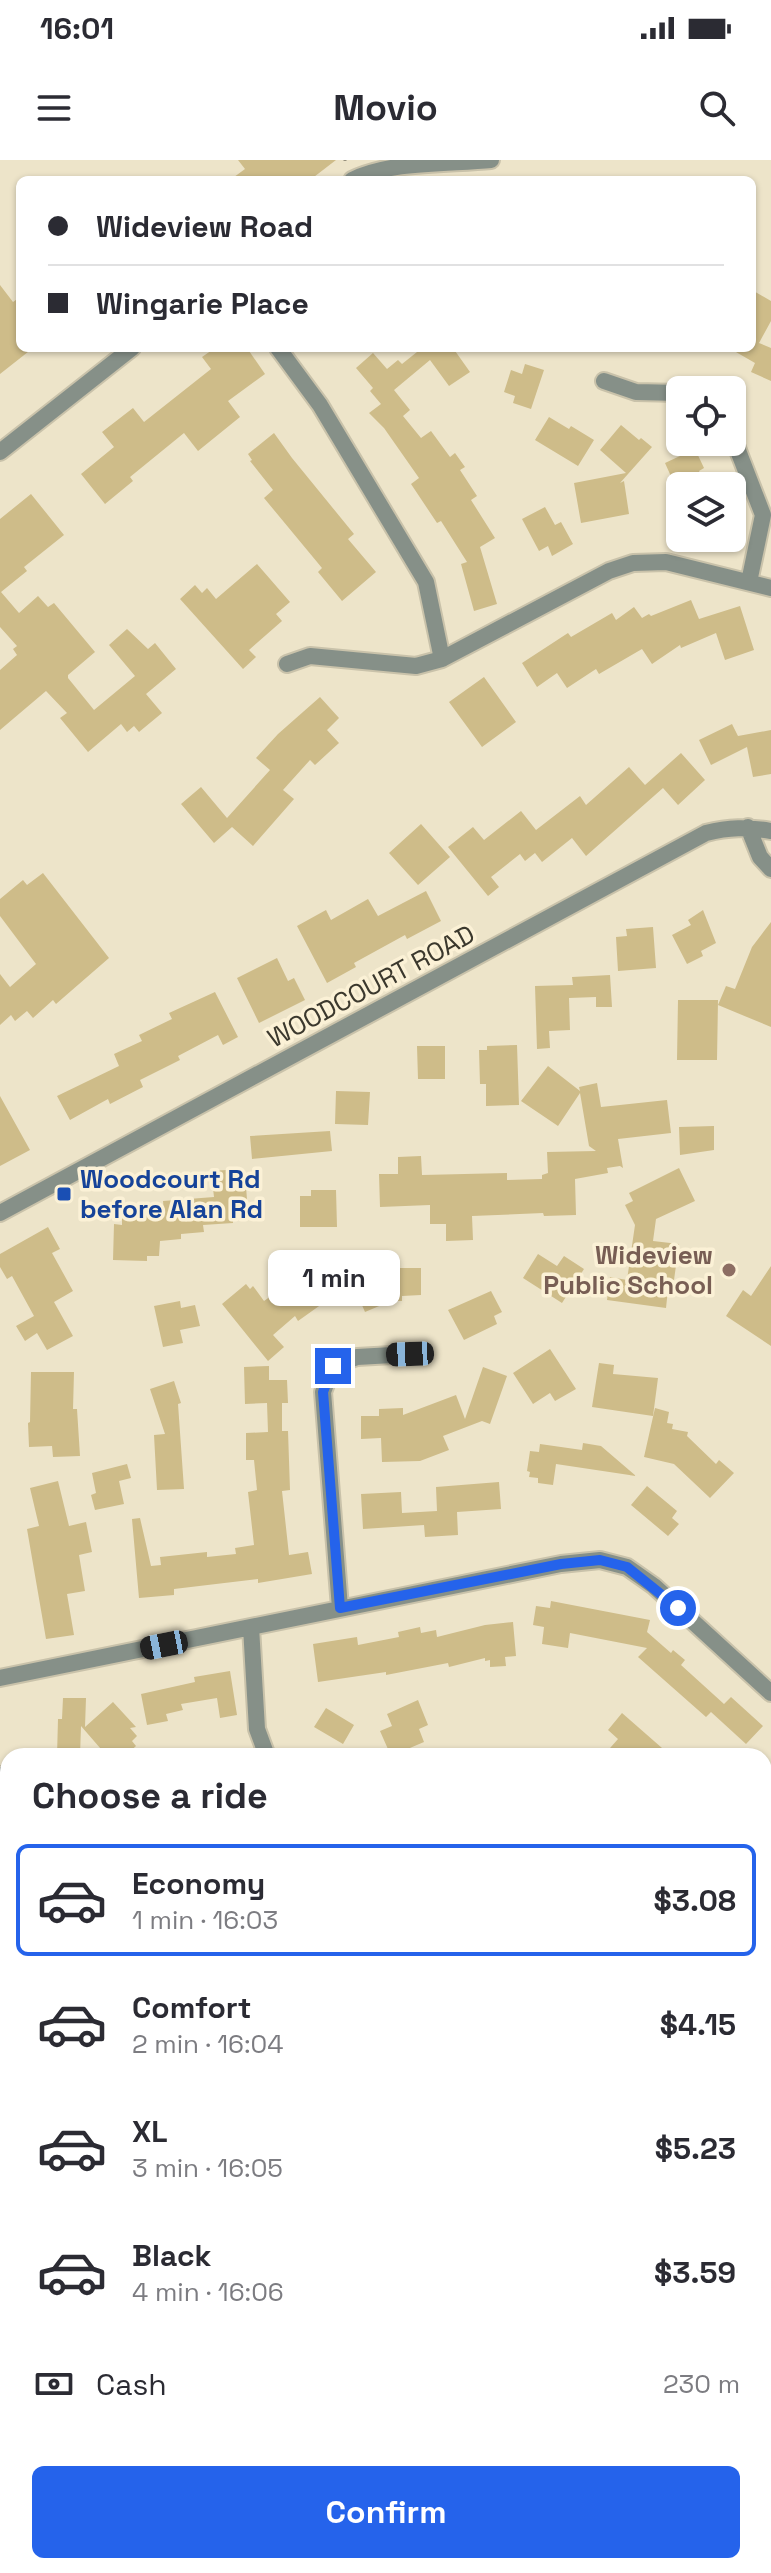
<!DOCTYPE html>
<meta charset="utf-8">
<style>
:root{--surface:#fff;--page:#f7f7f7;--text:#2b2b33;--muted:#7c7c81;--line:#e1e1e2;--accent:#2563eb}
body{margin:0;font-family:"Space Grotesk",sans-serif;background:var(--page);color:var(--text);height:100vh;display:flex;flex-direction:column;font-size:30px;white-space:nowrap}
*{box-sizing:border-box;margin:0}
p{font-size:26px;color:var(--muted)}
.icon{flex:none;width:44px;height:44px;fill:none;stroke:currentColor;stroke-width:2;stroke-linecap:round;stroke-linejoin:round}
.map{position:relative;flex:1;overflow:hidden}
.sheet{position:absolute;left:0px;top:1588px;width:772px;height:826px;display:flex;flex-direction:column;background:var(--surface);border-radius:24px 24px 0 0;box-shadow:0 2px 6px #0004}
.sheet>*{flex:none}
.banner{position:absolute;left:16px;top:16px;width:740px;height:176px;border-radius:12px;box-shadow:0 2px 6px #0004;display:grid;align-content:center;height:176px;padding:0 32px;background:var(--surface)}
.buttons{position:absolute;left:666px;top:216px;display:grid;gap:16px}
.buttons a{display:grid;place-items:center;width:80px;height:80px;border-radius:12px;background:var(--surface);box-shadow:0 2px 6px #0004;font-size:40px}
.end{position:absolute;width:36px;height:36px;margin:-18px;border:10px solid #2563eb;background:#fff;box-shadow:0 0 0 4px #fff}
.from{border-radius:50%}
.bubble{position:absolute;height:56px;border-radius:12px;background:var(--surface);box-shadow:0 2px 6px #0004;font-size:26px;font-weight:600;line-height:56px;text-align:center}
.car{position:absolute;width:24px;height:48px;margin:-24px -12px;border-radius:10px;box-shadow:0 0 6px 2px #0007;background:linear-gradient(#222 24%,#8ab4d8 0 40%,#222 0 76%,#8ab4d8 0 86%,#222 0)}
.banner b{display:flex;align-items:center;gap:28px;height:76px;font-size:30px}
.banner b+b{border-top:2px solid var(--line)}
.banner i{width:20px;height:20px;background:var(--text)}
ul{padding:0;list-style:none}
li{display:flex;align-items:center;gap:24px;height:112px;margin:0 16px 12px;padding:0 16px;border:4px solid transparent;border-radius:12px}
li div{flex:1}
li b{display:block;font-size:30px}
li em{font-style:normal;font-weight:600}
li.selected{border-color:var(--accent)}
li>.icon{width:72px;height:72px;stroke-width:1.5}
h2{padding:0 32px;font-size:36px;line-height:96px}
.pay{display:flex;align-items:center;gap:20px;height:88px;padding:0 32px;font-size:30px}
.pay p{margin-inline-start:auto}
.primary-button{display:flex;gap:16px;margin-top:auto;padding:16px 32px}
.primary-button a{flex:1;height:92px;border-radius:12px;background:var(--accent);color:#fff;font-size:32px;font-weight:600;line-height:92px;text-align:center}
.status{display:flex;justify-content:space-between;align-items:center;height:56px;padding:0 40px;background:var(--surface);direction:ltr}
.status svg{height:22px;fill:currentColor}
header{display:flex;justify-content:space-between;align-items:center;height:104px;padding:0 32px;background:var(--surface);font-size:36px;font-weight:600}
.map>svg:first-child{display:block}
.green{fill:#a0cbb0}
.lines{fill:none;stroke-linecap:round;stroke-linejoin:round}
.stream{stroke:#5499a1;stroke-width:5}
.building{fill:#cebc89}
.minor-casing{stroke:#c9c2aa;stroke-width:20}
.path{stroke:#97917e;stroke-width:3;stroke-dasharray:2 6;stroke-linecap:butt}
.minor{stroke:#869088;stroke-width:16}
.route{stroke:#2563eb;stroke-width:10}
.transit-dot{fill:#1a4fb4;stroke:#fbf1d6;stroke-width:3}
.education-dot{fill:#8d6e63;stroke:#fbf1d6;stroke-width:3}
.labels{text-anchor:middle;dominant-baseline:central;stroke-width:7;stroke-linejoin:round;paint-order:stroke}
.street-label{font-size:26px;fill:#3b382d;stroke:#fbf1d6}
.transit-label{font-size:26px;font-weight:bold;fill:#164399;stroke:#fbf1d6;text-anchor:start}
.education-label{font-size:26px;font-weight:bold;fill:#785e54;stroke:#fbf1d6;text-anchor:end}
</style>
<div class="status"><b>16:01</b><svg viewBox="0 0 49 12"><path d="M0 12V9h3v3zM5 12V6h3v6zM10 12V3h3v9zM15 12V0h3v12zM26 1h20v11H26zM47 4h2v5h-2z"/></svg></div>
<header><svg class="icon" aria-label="menu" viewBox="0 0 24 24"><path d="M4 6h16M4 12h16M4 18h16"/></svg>Movio<svg class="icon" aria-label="search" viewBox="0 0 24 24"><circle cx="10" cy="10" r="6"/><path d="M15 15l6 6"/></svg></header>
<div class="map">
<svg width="771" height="2413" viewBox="0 0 771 2413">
<rect width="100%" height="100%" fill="#ede4c9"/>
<!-- green -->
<path class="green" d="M771 1635V2413H415V2406H764V1643Z
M0 2319 8 2333V2406H52L56 2413H0Z"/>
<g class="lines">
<!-- stream -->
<path class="stream" d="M741 2406 745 2413"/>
</g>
<!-- building -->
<path class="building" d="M238 0H336L310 20H230L245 9Z
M0 125 13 142 20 137V188H33L0 214Z
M752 130 771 141V161L759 183 771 188V221L751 212 755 203 729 188H752Z
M215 188H247L265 214 228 241 240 257 198 291 184 273 130 317 133 321 105 344 81 314 114 287 102 272 133 248 144 262 211 209 202 197Z
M422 188H453L470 212 449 226 430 200 394 230 410 250 403 256 421 278 431 271 450 297 455 293 465 307 460 310 477 336 471 340 495 378 480 387 497 444 474 451 461 404 467 402 441 361 437 363 411 324 419 318 384 268 369 253 381 244 370 231 373 228 356 208 373 193 387 209 398 200 402 204Z
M525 204 544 210 531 249 513 243 515 236 504 232 511 210 522 214Z
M549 257 569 269 571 266 594 280 578 306 535 280Z
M621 265 639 280 641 278 652 287 620 323 624 321 629 354 581 363 574 323 626 313 600 290Z
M274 273 292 298 354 374 348 379 376 412 342 441 318 412 322 408 264 338 273 330 250 301 252 300 248 294Z
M695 289 704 308 699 311 703 319 698 321 700 326H684L681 320 674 323 665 303Z
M31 334 64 375 24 407 27 411 1 432 19 453 38 436 48 447 54 443 95 492 68 515V518L94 550 135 516 109 485 127 469 148 489 155 483 176 509 146 534 162 553 139 572 134 566 127 572 121 564 88 592 60 558 67 553 46 531 0 570V510L17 495 13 489 17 486 0 467V359Z
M545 347 555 365 561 362 573 384 552 396 548 386 539 391 522 359Z
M257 404 290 442 276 454 282 461 249 490 256 497 243 509 180 439 195 425 202 433 207 428 216 439Z
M691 440 699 459 740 446 754 490 725 500 716 473 681 488 680 485 652 504 642 489 599 514 596 509 567 528 557 513 537 527 522 503 568 473 571 477 612 453 616 460 634 447 642 458 649 454 651 456Z
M484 517 516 562 482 587 449 542Z
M320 537 339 558 327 570 339 583 315 605 310 600 283 630 294 639 253 686 232 667 214 683 181 644 201 627 227 658 270 610 256 598 278 574Z
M732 564 738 576 771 570V614L753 617 747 587 711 605 699 580Z
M681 593 705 620 678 645 663 628 586 696 572 678 542 702 535 693 525 701 520 694 491 717 499 727 488 736 448 687 473 667 484 680 521 651 536 670 580 636 586 645 629 607 645 625Z
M421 664 450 697 418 725 389 693Z
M43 713 109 798 56 844 53 840 33 858 27 851 15 861 11 855 0 865V814L10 827 36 804 0 756V739L23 720 27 725Z
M426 731 441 761 407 779 405 775 354 803 356 807 327 823 297 766 326 750 331 760 368 739 378 756Z
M703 750 716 783 701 791 703 796 687 804 672 775 691 765 688 760Z
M771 762V867L718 845 726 826 735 829 752 787Z
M653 767 656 808 618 811 616 777 627 776 626 769Z
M277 798 288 821 294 818 305 840 259 863 237 818Z
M610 815 612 847H596V837L569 838 570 870 549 871 550 888 537 889 535 826 573 825 572 817Z
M215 832 238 877 223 885 218 875 178 896 180 900 140 920 143 927 110 944 108 939 70 960 57 936 119 906 114 894 142 881 139 875 172 859 169 853Z
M678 840H718L717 900H677Z
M517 885 519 945 486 946V924H480L479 890H487V886Z
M417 886H445V919H418Z
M548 906 580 931 579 927 597 923 601 947 667 940 671 973 618 979 623 1008 620 1006 607 1008 608 1013 575 1019 576 1055 544 1056 543 1053 472 1056 473 1080 446 1081V1064H430V1045L380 1047 379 1014H398V997L421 996 422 1015 507 1013V1020L542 1019V1015L548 1013 547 992 596 991 589 986 580 933 558 966 521 941Z
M336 931 370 932 368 965 335 964Z
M0 936 30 990 0 1006Z
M714 966V990L680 995 679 967Z
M330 971 332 991 252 999 250 976Z
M679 1008 695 1041 656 1059 653 1081 679 1084 674 1120H669L666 1148 607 1140 610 1117 627 1120 635 1065 625 1045 633 1041 629 1033Z
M226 1010 228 1013 245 1012 248 1054 233 1055V1063L203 1065 204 1072 181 1074V1079L160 1081 159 1096H147V1101L113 1100 114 1064 122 1065V1051L164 1052 163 1041 214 1037 211 1011Z
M311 1030H336L337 1067H300V1036H311Z
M48 1067 60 1089 52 1093 73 1131 54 1142 73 1176 47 1190 37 1173 25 1181 16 1166 34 1156 12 1116 7 1119 0 1107V1094Z
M538 1094 557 1106 564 1096 584 1109 562 1143 523 1118Z
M360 1102 364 1112 374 1108H421V1135L402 1136V1141H391L365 1152 358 1136 340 1143 336 1134 298 1161 295 1156 273 1175 284 1187 268 1201 222 1144 246 1124 250 1129 253 1126 264 1141 292 1121 297 1128 313 1116 317 1121Z
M771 1106V1186L726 1156 743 1130 751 1136Z
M491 1131 502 1152 494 1156 497 1164 464 1180 448 1150Z
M180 1141 181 1148 195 1145 200 1166 180 1170 183 1183 163 1187 154 1146Z
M550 1189 576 1229 555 1241 550 1233 533 1244 513 1213Z
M599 1203 614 1205 613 1214 658 1218 653 1256 592 1247Z
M269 1206V1220H287L288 1243H282V1271H288L290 1330 282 1331 289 1395 308 1392 312 1414 258 1423V1419L174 1429V1435L139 1438 132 1359 140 1358 151 1406 161 1405 160 1397 207 1392V1397L236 1394 235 1388 254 1385 248 1332 257 1330 254 1300H246V1273L268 1272 267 1243 245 1244 244 1207Z
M483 1207 507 1216 490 1264 482 1261 443 1276 449 1290 420 1301 382 1302 381 1278 361 1279V1256H379V1249L403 1248V1255L456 1235 465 1259Z
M31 1212H74L73 1249H77L80 1296 53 1297 52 1286 29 1287 28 1263 30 1262Z
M174 1221 181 1243 178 1244 184 1329 157 1330 154 1275 165 1274 150 1229Z
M655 1248 669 1252 667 1263 673 1264 672 1269 688 1272 687 1276 716 1304 719 1300 734 1313 710 1338 674 1304 644 1297Z
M583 1283 601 1286 636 1316 556 1304 553 1325 538 1323V1318L529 1317 530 1312 527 1311 530 1291 539 1292 540 1284 582 1290Z
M127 1304 131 1318 119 1321 124 1344 95 1350 91 1335 96 1333 92 1313Z
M58 1321 69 1366 86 1362 92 1392 79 1395 85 1431 67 1434 74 1475 46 1479 27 1369 39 1366 30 1328Z
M499 1322 501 1349 457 1352 458 1375 425 1377 424 1365 363 1369 361 1334 401 1332 402 1353 437 1351 436 1327Z
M647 1326 677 1351 672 1358 679 1364 668 1376 631 1345Z
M551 1441 650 1460 647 1472 671 1493 673 1490 685 1500 681 1505 724 1544 731 1537 763 1566 746 1584 711 1552 706 1557 638 1497 647 1488 570 1473 568 1488 542 1484 544 1467 533 1465 536 1446 550 1448Z
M513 1462 516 1496 505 1497 506 1506 490 1507V1500L485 1501V1498L449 1507 448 1503 386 1515V1512L318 1522 313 1484 357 1477 358 1485 399 1477 398 1472 420 1467 421 1473 436 1470 437 1477 485 1465Z
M230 1511 237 1555 220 1558 217 1538 181 1544 183 1550 166 1554 168 1561 147 1565 141 1534 195 1522 194 1517Z
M63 1538H86L85 1567 113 1542 136 1567 130 1568 137 1576 132 1581 136 1586 125 1596H107L81 1566 80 1596H57L58 1559H62Z
M418 1540 428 1565 419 1569 424 1582 391 1596 380 1571 392 1566 387 1554Z
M326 1548 354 1565 343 1584 314 1567Z
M622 1553 662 1588 655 1596H603L618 1579 608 1570Z"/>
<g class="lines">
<!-- minor casing -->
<g class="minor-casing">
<path id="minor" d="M352 20C389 1 450 4 491 0
M278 188 320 245 426 422 442 499
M604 221 636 232 680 233
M732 275 763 355 749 422
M0 292 132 188
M287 504 310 496 416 506 442 499 609 411 633 403 666 402 771 428
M748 667 760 697 771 709
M0 1053 706 673C729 667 747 667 771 671
M340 1448 323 1232 333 1206 357 1197 410 1194
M251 1467 257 1569 267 1596
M0 1518 561 1404 600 1400 627 1407 654 1426 771 1533
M0 1615 4 1850 8 1860
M251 2406 254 2413"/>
</g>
<!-- path -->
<path class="path" d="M345 0V1
M432 2406V2413"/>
<!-- minor -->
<use href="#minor" class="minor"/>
</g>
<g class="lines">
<!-- route -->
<path class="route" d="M333 1206 323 1232 340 1448 561 1404 600 1400 627 1407 678 1448"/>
</g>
<!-- markers -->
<rect class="transit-dot" x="56" y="1026" width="16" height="16" rx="4"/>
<circle class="education-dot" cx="729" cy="1110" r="8"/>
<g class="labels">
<!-- street labels -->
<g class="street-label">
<text transform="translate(371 826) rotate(-28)">WOODCOURT ROAD</text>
</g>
<!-- transit labels -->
<g class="transit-label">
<text x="80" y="1019">Woodcourt Rd<tspan x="80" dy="30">before Alan Rd</tspan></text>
</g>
<!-- education labels -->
<g class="education-label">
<text x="713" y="1095">Wideview<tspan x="713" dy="30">Public School</tspan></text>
</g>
</g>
</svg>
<div class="buttons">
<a><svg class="icon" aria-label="locate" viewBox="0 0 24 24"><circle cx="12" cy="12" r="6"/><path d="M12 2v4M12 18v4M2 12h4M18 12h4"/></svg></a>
<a><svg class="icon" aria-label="layers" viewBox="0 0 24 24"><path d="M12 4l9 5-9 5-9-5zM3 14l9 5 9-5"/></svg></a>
</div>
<i class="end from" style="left:678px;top:1448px"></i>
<i class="end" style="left:333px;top:1206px"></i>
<div class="bubble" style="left:268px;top:1090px;width:132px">1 min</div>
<i class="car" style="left:410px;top:1194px;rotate:268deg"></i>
<i class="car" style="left:164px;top:1485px;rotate:259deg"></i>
<div class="banner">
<b><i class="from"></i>Wideview Road</b>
<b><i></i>Wingarie Place</b>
</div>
<section class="sheet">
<h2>Choose a ride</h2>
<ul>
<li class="selected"><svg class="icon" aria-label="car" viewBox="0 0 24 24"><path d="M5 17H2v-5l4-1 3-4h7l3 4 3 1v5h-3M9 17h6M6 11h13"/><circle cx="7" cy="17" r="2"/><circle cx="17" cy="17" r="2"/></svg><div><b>Economy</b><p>1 min · 16:03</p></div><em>$3.08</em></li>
<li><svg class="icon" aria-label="car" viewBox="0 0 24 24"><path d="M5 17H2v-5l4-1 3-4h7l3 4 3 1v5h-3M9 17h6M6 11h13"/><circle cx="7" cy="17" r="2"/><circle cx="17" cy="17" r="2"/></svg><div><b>Comfort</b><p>2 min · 16:04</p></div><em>$4.15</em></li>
<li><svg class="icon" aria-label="car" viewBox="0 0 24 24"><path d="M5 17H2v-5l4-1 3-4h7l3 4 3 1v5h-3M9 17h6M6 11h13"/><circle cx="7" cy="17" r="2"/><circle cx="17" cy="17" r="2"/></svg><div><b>XL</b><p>3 min · 16:05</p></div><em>$5.23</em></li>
<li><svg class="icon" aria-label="car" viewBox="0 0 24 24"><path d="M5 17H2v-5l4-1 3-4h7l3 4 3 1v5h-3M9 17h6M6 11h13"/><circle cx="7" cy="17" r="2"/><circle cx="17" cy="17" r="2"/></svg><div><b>Black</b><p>4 min · 16:06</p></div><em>$3.59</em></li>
</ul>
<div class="pay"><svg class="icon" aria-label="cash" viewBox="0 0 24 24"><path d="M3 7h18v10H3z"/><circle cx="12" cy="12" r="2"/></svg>Cash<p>230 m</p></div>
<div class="primary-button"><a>Confirm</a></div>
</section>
</div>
